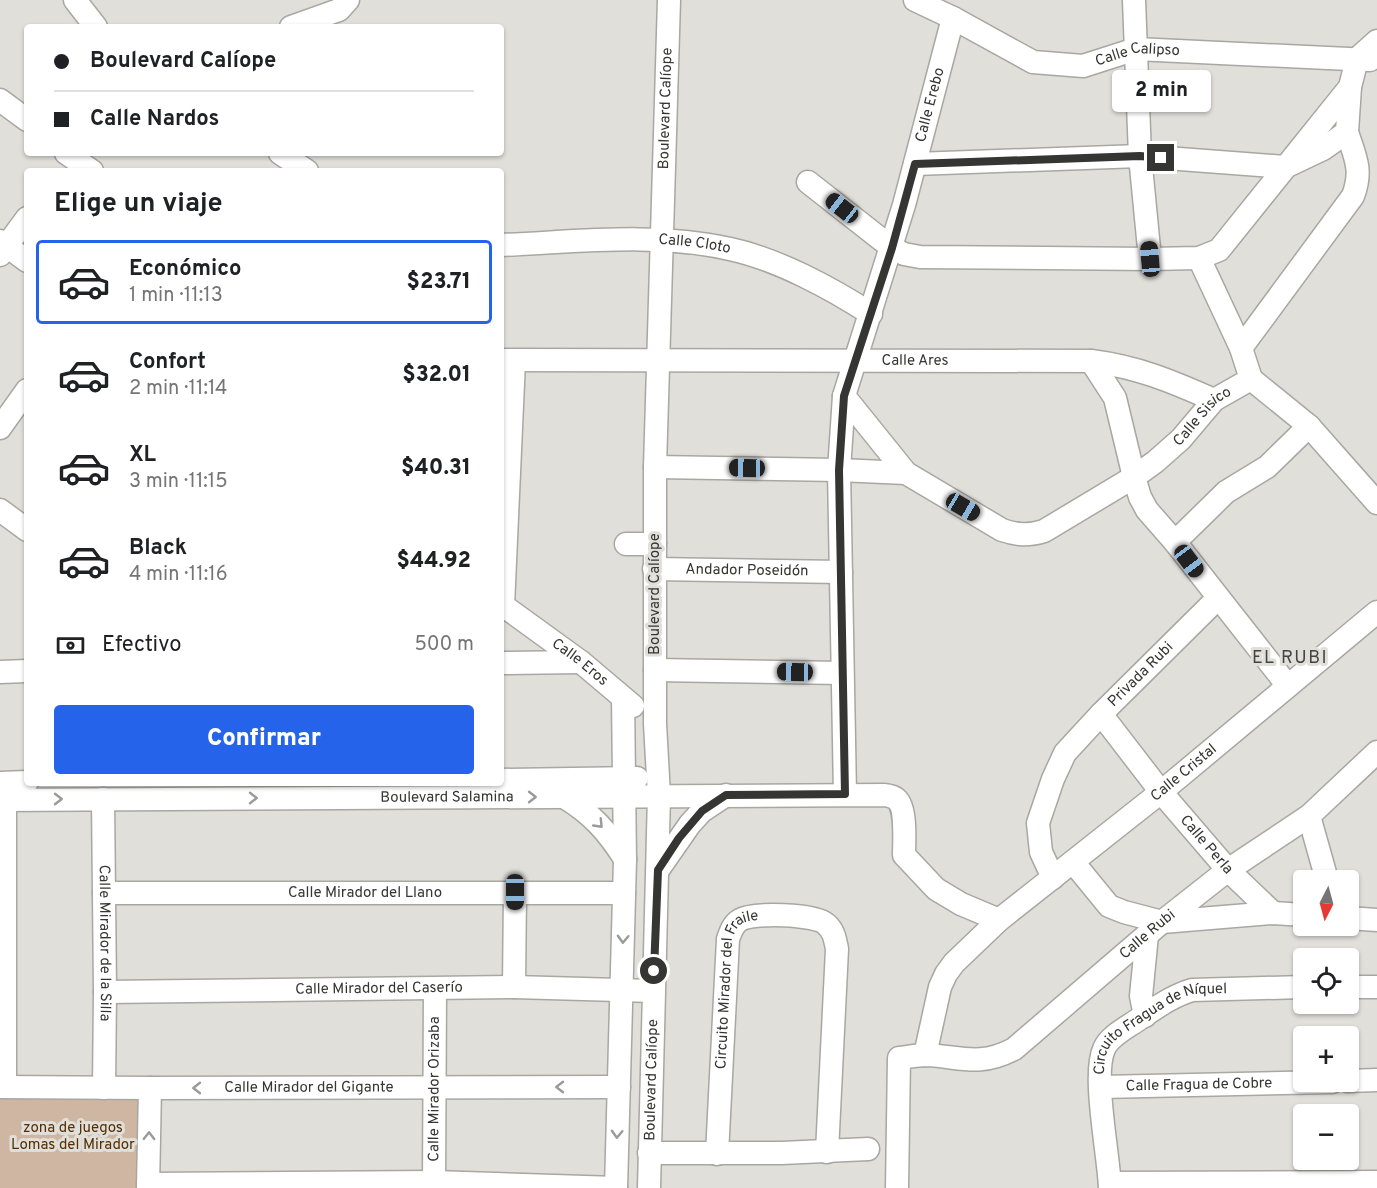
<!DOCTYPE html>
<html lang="es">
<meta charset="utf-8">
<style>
:root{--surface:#fff;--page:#f2f2f2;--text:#202124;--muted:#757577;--line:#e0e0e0;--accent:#2563eb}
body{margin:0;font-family:Overpass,sans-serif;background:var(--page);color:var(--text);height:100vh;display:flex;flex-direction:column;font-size:22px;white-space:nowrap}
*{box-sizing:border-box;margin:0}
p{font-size:20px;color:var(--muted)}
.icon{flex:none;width:33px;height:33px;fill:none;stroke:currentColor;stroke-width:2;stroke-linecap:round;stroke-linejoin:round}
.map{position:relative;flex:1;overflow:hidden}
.side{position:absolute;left:24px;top:168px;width:480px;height:618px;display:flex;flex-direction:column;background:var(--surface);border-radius:6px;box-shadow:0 2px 4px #0004}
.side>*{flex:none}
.banner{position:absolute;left:24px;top:24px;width:480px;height:132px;border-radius:6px;box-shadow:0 2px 4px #0004;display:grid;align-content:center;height:132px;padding:0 30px;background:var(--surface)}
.needle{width:39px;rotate:186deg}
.controls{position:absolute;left:1293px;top:870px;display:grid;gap:12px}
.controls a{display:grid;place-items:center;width:66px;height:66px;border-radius:6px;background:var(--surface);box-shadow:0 2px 4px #0004;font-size:30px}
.end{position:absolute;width:27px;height:27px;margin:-14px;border:8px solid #353533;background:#fff;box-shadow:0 0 0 3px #fff}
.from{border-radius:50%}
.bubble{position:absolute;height:42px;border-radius:6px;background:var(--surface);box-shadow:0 2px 4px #0004;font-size:20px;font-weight:800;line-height:42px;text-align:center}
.car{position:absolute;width:18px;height:36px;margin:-18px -9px;border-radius:8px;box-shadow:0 0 4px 2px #0007;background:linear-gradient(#222 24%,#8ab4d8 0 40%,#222 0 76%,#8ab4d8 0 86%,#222 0)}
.banner b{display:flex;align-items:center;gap:21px;height:57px;font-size:22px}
.banner b+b{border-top:2px solid var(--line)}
.banner i{width:15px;height:15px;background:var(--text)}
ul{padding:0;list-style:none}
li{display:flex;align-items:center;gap:18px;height:84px;margin:0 12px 9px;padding:0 18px;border:3px solid transparent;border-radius:6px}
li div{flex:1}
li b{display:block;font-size:22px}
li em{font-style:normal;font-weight:800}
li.current{border-color:var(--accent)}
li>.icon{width:54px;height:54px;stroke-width:1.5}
h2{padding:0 30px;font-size:27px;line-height:72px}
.pay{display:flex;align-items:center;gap:15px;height:66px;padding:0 30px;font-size:22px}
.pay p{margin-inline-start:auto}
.button{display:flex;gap:12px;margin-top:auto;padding:12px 30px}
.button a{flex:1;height:69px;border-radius:6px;background:var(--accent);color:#fff;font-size:24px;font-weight:800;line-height:69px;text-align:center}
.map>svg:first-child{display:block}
.green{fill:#cfb6a2}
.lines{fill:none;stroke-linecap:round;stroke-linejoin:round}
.minor-casing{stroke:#a8a7a2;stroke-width:25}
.minor{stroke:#fff;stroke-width:22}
.oneway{stroke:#9a9a99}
.route{stroke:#353533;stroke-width:8}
.labels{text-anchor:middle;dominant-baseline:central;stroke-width:6;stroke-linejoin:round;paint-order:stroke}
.street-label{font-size:15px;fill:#353533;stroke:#e0dfda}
.park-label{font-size:15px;fill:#552e03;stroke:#e0dfda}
.quarter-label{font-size:18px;letter-spacing:1.5px;fill:#44433f;stroke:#e0dfda}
</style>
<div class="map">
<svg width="1377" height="1188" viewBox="0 0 1377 1188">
<rect width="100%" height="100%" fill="#e0dfda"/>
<!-- green -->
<path class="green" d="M146 1085V1188H0V1086Z"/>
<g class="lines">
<!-- minor casing -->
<g class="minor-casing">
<g id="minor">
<path d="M75 0 96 27"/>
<path id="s1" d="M915 0 953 18 1033 62 1083 66 1136 49 1370 60"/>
<path d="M1134 0 1140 156 1150 259"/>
<path d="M291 27 339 10 348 0"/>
<path d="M0 100 27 120"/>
<path d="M66 153 92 171"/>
<path d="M280 153 307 171"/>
<path d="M915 164 1140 156 1285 167 1323 149 1347 132 1350 87"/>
<path d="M808 182 892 248 904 254 920 257 1150 259 1199 258 1219 250 1350 87 1357 59 1377 41"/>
<path d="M0 241 27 261"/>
<path id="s2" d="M501 245C576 242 656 232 730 249 777 259 831 288 871 314"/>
<path d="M0 255 27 218"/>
<path d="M1199 258 1241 348"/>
<path id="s3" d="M501 360 1091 361C1138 367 1171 381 1214 400"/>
<path d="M1091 361 1115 398 1134 477 1140 497 1147 510 1175 542 1288 686"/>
<path d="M1251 379 1309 426 1377 503"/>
<path id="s4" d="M844 396 906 473 1002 530C1017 535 1028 536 1044 531L1134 477 1155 462 1181 439 1214 400 1251 379 1241 348 1353 196C1363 170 1355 157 1347 132"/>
<path d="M0 428 27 390"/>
<path d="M655 467 839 470 906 473"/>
<path d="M0 510 27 530"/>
<path d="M1175 542 1226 492 1267 467 1309 426"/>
<path d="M626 544H655"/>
<path id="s5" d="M654 569 841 572"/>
<path id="s6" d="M501 604 581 662 633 706"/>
<path d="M503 606 514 361"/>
<path d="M501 663 581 662"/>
<path d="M655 670 842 673"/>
<path d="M0 672 27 671"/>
<path id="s7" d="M1101 714 1161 792 1228 870 1273 913"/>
<path d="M501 780 637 778"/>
<path d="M0 783 27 782"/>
<path id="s8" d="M845 794 839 470 844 396 904 205 953 18"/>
<path d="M564 797C593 815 607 831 625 859"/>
<path id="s9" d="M103 799 105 992 104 1088"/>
<path id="s10" d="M0 800 885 795C886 795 894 797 895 798 907 805 904 842 904 855L936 889 961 904 999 920"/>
<path d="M1309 816 1327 880"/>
<path d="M1073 862 1109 906 1124 912 1162 922 1273 913 1304 915"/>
<path d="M658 870 690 824 702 811 726 795"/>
<path id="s11" d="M1053 878 1041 852 1038 823 1053 779 1065 753 1101 714 1218 598"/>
<path id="s12" d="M104 893H624"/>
<path d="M1348 918 1377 920"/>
<path d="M514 987 515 892"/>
<path d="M1348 987H1377"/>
<path id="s13" d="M105 992 514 987 653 991"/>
<path d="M1145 1016 1141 996 1147 935"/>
<path id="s14" d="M925 1055 940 987 946 974 954 963 999 920 1161 792 1377 612"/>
<path d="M1348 1081 1377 1080"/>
<path id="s15" d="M0 1087 150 1088 619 1087"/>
<path d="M5 1087V800"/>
<path id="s16" d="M1101 1087 1332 1082"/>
<path d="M649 1153H782L868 1149"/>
<path id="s17" d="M717 1154 728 939C731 931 733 924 740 920 753 912 815 914 826 924 834 931 835 939 837 949L827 1152"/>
<path d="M1110 1183 1377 1182"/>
<path d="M148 1184 434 1182 616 1188"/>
<path d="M148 1188 150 1088"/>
<path id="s18" d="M434 1188 435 989"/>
<path d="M616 1188 625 860 623 698"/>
<path id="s19" d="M649 1188 659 795 655 724V467L669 0"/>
<path id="s20" d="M897 1188 899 1058C908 1057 918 1055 927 1055 962 1057 979 1067 1014 1049L1162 922 1228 870 1309 816 1377 752"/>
<path id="s21" d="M1110 1188C1109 1156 1092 1075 1104 1049 1109 1036 1128 1027 1139 1019 1156 1008 1172 996 1192 990L1304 987"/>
</g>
</g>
<!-- minor -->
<use href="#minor" class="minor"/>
</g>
<!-- one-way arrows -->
<defs><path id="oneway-chevron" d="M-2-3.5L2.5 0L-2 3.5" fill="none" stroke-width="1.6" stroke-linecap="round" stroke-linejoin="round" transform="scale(1.5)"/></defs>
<g class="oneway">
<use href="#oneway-chevron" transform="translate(532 797)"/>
<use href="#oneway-chevron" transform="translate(253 798)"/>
<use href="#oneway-chevron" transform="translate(58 799)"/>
<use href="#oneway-chevron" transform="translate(599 824) rotate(46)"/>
<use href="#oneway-chevron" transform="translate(623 939) rotate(92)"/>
<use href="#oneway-chevron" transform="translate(560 1087) rotate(180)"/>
<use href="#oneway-chevron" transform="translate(197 1088) rotate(180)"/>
<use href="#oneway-chevron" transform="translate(617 1134) rotate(92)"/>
<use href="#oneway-chevron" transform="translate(149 1136) rotate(-89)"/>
</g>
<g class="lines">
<!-- route -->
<path class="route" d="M654 971 658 870 679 838 702 811 726 795 845 794 839 470 844 396 892 248 915 164 1140 156 1161 158"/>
</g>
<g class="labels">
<!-- street labels -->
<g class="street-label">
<text stroke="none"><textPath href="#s1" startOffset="240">Calle Calipso</textPath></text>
<text stroke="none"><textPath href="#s8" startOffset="702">Calle Erebo</textPath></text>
<text stroke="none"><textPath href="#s19" startOffset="1080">Boulevard Calíope</textPath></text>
<text stroke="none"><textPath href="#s2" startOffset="194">Calle Cloto</textPath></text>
<text stroke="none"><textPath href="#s3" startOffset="414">Calle Ares</textPath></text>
<text stroke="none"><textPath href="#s4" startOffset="450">Calle Sisico</textPath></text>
<text stroke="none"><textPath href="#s5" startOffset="93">Andador Poseidón</textPath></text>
<text transform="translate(655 594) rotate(-90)">Boulevard Calíope</text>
<text stroke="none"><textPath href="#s6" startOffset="98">Calle Eros</textPath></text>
<text stroke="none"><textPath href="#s11" startOffset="242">Privada Rubi</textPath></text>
<text stroke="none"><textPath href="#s14" startOffset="396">Calle Cristal</textPath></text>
<text stroke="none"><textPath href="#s10" startOffset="447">Boulevard Salamina</textPath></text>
<text stroke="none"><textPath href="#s7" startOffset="168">Calle Perla</textPath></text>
<text stroke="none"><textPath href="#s12" startOffset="261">Calle Mirador del Llano</textPath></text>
<text stroke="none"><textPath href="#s20" startOffset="423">Calle Rubi</textPath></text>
<text stroke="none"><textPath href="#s9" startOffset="144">Calle Mirador de la Silla</textPath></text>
<text stroke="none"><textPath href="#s13" startOffset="274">Calle Mirador del Caserío</textPath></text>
<text stroke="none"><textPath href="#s17" startOffset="171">Circuito Mirador del Fraile</textPath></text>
<text stroke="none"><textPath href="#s21" startOffset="198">Circuito Fragua de Níquel</textPath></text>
<text stroke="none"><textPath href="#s19" startOffset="108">Boulevard Calíope</textPath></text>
<text stroke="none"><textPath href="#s16" startOffset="98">Calle Fragua de Cobre</textPath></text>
<text stroke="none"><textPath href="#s15" startOffset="309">Calle Mirador del Gigante</textPath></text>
<text stroke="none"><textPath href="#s18" startOffset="99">Calle Mirador Orizaba</textPath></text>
</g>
<!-- park labels -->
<g class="park-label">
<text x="73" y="1128">zona de juegos<tspan x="73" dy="17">Lomas del Mirador</tspan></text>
</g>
<!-- quarter labels -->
<g class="quarter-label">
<text x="1290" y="658">EL RUBI</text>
</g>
</g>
</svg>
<div class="controls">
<a><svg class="needle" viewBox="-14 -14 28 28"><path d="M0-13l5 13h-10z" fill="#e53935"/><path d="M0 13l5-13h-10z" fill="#757577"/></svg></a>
<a><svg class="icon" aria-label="locate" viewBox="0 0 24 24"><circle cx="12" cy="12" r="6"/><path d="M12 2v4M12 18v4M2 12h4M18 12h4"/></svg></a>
<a>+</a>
<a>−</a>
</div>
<i class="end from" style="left:654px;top:971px"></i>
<i class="end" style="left:1161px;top:158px"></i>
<div class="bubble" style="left:1112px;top:70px;width:99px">2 min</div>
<i class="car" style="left:842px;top:208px;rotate:308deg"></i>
<i class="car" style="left:1150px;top:259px;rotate:355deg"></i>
<i class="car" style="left:747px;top:468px;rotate:271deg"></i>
<i class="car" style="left:963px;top:507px;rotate:120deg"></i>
<i class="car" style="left:1189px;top:561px;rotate:143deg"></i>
<i class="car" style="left:795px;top:672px;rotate:271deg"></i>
<i class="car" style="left:515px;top:892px;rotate:180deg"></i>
<div class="banner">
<b><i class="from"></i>Boulevard Calíope</b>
<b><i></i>Calle Nardos</b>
</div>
<section class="side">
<h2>Elige un viaje</h2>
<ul>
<li class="current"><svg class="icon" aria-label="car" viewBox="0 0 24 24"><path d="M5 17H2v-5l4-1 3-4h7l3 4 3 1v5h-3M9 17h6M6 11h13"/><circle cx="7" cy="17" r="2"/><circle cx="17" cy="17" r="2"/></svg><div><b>Económico</b><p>1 min · 11:13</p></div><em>$23.71</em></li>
<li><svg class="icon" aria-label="car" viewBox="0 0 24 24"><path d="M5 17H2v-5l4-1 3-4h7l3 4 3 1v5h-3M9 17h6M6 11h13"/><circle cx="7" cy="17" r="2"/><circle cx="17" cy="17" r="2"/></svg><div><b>Confort</b><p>2 min · 11:14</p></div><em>$32.01</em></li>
<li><svg class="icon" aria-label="car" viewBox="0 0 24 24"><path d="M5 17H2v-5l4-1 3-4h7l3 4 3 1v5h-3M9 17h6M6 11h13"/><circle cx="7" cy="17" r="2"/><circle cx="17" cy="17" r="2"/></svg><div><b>XL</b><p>3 min · 11:15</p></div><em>$40.31</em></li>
<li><svg class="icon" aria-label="car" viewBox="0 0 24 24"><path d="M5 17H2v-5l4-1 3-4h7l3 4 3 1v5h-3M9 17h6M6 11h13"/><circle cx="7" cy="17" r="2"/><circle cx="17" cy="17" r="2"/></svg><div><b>Black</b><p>4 min · 11:16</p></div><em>$44.92</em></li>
</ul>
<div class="pay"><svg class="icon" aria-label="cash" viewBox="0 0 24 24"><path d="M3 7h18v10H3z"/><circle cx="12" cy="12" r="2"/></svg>Efectivo<p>500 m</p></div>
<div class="button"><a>Confirmar</a></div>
</section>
</div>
